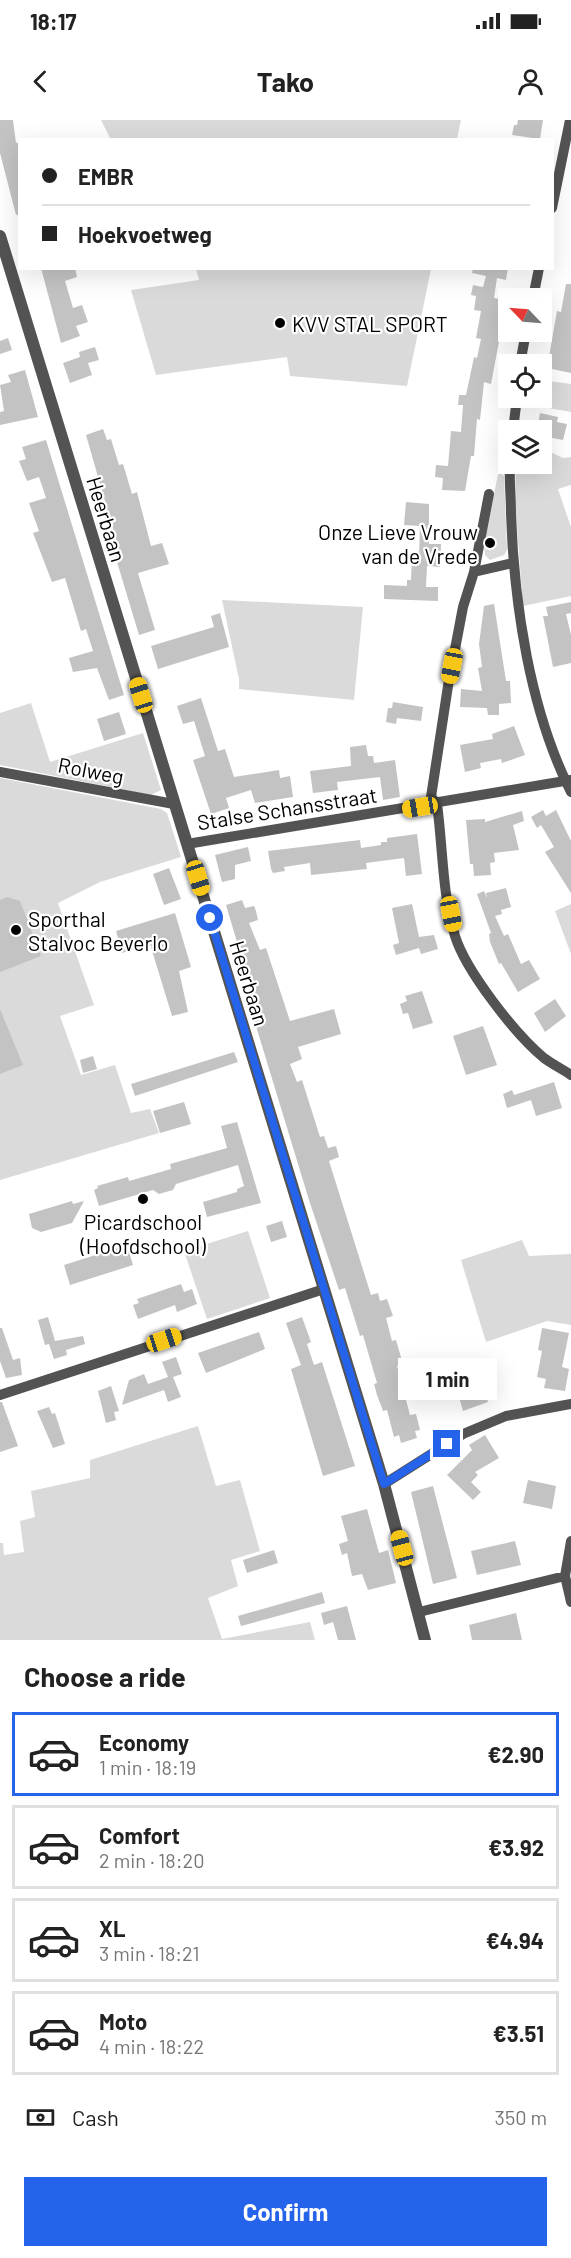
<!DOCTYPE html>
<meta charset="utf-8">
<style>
:root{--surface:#fff;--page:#f6f6f6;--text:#222;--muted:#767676;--line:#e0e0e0;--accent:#2563eb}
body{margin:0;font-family:Barlow,sans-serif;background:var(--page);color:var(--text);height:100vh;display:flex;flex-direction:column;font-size:22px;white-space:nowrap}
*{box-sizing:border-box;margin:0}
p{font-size:20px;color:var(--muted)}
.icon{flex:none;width:33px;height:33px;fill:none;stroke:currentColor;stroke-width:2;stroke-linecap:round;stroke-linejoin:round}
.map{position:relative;height:1520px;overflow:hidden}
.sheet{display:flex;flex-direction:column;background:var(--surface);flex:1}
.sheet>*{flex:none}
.hud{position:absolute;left:18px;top:18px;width:536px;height:132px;border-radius:0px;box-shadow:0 6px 24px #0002;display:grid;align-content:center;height:132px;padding:0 24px;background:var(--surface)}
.needle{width:39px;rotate:295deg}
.controls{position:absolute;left:498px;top:168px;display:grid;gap:12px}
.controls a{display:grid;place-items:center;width:54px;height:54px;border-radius:0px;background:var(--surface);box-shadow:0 6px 24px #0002;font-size:30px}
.end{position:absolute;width:27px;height:27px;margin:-14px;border:8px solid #2563eb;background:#fff;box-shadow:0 0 0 3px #fff}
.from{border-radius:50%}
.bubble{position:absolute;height:42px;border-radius:0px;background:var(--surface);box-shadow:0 6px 24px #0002;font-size:20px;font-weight:700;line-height:42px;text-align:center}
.car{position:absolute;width:18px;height:36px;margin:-18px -9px;border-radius:8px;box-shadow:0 0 4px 2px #0007;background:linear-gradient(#f5c518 24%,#345 0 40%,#f5c518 0 76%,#345 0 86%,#f5c518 0)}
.hud b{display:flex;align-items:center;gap:21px;height:57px;font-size:22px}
.hud b+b{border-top:2px solid var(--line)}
.hud i{width:15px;height:15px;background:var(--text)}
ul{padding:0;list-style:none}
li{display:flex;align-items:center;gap:18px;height:84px;margin:0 12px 9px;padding:0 12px;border:3px solid var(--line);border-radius:0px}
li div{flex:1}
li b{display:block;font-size:22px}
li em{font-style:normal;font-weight:700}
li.selected{border-color:var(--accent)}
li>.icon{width:54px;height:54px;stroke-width:1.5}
h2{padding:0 24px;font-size:27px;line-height:72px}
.pay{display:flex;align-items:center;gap:15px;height:66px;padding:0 24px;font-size:22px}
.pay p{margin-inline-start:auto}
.button{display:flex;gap:12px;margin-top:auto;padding:12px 24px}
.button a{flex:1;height:69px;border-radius:0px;background:var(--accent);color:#fff;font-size:24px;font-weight:700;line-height:69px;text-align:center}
.status{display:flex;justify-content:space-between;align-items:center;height:42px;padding:0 30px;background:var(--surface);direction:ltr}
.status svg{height:16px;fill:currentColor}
header{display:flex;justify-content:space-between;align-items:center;height:78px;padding:0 24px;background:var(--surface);font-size:27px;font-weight:700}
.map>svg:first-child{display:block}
.green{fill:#dadada}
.building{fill:#c3c3c3}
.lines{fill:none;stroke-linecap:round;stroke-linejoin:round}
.minor{stroke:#535353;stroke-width:10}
.tertiary{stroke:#535353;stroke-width:12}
.route{stroke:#2563eb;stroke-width:8}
.poi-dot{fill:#000;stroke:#fff;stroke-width:2}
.labels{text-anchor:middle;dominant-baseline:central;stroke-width:4.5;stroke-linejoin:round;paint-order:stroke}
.poi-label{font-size:21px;fill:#000;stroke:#fff;text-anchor:start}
.street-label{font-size:21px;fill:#000;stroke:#fff}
</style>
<div class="status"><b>18:17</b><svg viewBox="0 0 49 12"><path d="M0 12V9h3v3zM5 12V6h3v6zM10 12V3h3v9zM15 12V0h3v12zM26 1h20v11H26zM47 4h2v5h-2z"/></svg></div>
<header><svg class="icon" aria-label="back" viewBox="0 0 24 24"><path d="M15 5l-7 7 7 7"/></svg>Tako<svg class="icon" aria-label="person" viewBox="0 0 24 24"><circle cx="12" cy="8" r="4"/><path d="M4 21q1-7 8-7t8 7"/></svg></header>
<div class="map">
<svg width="571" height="1520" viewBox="0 0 571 1520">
<rect width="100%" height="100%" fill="#fff"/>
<!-- green -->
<path class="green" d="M101 0H461L457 19 111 20Z
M196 149H431L407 266 290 256 287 237 156 255 131 170 199 160Z
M542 260 571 264V292L520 283 521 278H542Z
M542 328 563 338 571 337V365L558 369 571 407V476L523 486 515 380 516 344H542Z
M501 353 504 356 507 430 504 435 490 440 485 435 484 424 498 354Z
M222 480 363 487 354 580 239 569V559Z
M31 583 50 642 143 613 161 670 151 675 0 645V593Z
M0 658 161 689 167 693 181 737 100 762 58 783 94 885 60 896 81 955 115 945 131 993 150 989 159 1013 0 1060Z
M571 784V834L555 791Z
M248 1111 270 1178 207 1199 184 1131Z
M522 1120 529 1136 571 1134V1205L547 1201 486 1222 461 1140Z
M198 1306 216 1366 240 1360 260 1431 231 1440 238 1466 208 1478 222 1519 310 1502 315 1520H0V1423H3L4 1435 24 1432 20 1401 35 1397 31 1371 90 1358V1340Z"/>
<!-- building -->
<path class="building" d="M0 0H13L16 23 20 22V94L16 95 0 33Z
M518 0H543L540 19 512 15 514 5H517Z
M41 148H75L77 157 65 161 73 188 82 185 88 202 76 206 80 216 61 223Z
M473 148H508L506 160 497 158 494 178 505 180 502 206 491 264 484 262 480 300 477 299 474 336H471L465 371 442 370 443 358 435 357 436 345 448 346 451 311 461 312 463 285H458L459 275H466L474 237 477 238 481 219 476 218 481 191 474 190 476 176 471 175 473 165 483 167 486 156 472 153Z
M566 164H571V253L547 248 557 191 561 192Z
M8 218 12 230 0 234V221Z
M95 227 99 240 88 243 92 255 70 263 63 243 80 237 79 232Z
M25 250 38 297 0 305V292L4 291 0 265 11 262 8 255Z
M540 293 558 297 557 302 567 304 563 320 542 316V310H537Z
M103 309 107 320 111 319 119 345 123 344 132 374 137 372 151 426 162 423 169 444 138 453 155 510 139 515 114 432 119 430 86 315Z
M46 320 124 575 109 580 97 548 73 552 69 538 93 531 86 509 81 511 65 458 52 462 33 413 39 411 29 383 46 378 39 357 27 361 19 341 26 339 22 327Z
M406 382 429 384V424H441L440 447 427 446 426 467H438V481L384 479V465L407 466V460H411L412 436H419L420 406 404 405Z
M571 482V493L566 494 571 515V543L553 547 543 496H548L546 487Z
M494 484 506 561H510L511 583 499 584V595H488L487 588 460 587 461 569 482 571 478 548 482 547 479 524 484 486Z
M220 493 229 527 158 549 151 526 214 507 211 496Z
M201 578 218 631 225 629 234 657 279 650 280 658 290 656 293 677 255 683 251 670 226 678 229 688 211 694 193 640 205 636 194 601 183 604 177 586Z
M393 582 423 587 421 601 397 598 396 604 386 602 388 588H392Z
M119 592 126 614 104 621 97 599Z
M514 606 525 635 502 643 501 639 480 643 481 648 465 652 460 625 493 619 492 614Z
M366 625 368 636H373L374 643 395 640 400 677 383 680 380 657 337 662 338 670 313 673 310 651 351 646 350 627Z
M543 690 546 696 556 690 571 721V773L545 732 554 727 541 705 537 708 531 697Z
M522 691 524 701 513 705 519 730 494 733 495 742 490 743 491 755 474 756 473 744H470L466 700 485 699V702Z
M417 714 422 754 406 756 404 738 366 743 367 749 311 755 310 743 284 747 285 751 273 753 271 749 268 731 360 720 361 728 381 725V722H387V718Z
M248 727 251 741 235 745V759L222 762 215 735Z
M169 748 181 779 164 785 153 754Z
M506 768 511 787 501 790 502 794 495 796 504 816 508 814 521 844 529 840 540 859 518 872 501 843 499 844 490 822 489 814 491 813 477 774 484 771 487 778 486 773Z
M7 777 20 781 41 836 0 852V780Z
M242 780 245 788 254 786 256 791 258 800 249 803 260 830 266 828 290 901 334 889 341 914 298 927 302 939 290 944 297 962 302 960 320 1017 324 1016 328 1028 336 1026 339 1037 329 1041 371 1175 378 1173 380 1181 387 1179 393 1196 386 1198 392 1221 396 1220 403 1244 397 1246 410 1295 416 1294 420 1310 415 1311 417 1318 401 1323 399 1315 394 1317 387 1290 383 1291 377 1275 374 1264 377 1263 363 1215 360 1216 345 1168 339 1170 309 1080 249 883 253 876 226 785Z
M412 784 419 817 434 815 438 829 421 834 419 828 396 835 393 825 399 823 392 788Z
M175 793 191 847 179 851 188 892 172 896 150 824 122 833 116 811Z
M422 871 433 903 413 909 408 893 403 894 400 884 407 881 405 876Z
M555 879 566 896 545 912 534 893Z
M0 889 23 945 0 954Z
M483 906 497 945 466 955 453 916Z
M234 932 238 942 135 976 131 964Z
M93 936 97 949 83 953 80 940Z
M554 962 562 988 536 996 531 980 507 988 503 974 512 970 514 975Z
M184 982 191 1004 160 1013 153 991Z
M237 1002 261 1083 207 1097 203 1082 237 1072V1069L244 1066 238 1045 176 1064 173 1070 159 1074 153 1070 99 1086 94 1070 98 1068 97 1066 128 1057 129 1061 171 1049 170 1044 227 1028 221 1006Z
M72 1081 73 1084 84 1081 72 1103 41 1112 32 1108 29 1094Z
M282 1101 287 1117 271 1122 266 1106Z
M127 1125 133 1145 70 1165 64 1145Z
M181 1164 184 1172 192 1169 197 1184 177 1192 175 1185 138 1199 133 1185 139 1183 137 1179Z
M48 1197 55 1221 83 1216 85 1224 66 1230 67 1235 54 1239 49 1224 45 1225 38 1200Z
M302 1197 311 1222 307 1224 314 1245 322 1242 355 1346 323 1356 291 1249 301 1245 286 1203Z
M0 1208H2L13 1240 20 1238 22 1255 6 1258 0 1241Z
M542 1208 569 1213 562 1247 569 1249 565 1271 544 1268 546 1259 537 1257 542 1231 538 1230Z
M259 1212 265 1229 206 1253 198 1233Z
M176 1237 182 1254 173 1257 181 1277 168 1282 164 1270 122 1285 129 1260 144 1254 148 1264 168 1257 162 1242Z
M473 1262V1265L483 1263 488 1282 463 1291 456 1266Z
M111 1266 119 1291 114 1292 116 1300 106 1303 98 1271Z
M0 1282H2L18 1326 0 1332Z
M49 1287 52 1294 55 1293 65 1324 53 1328 37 1291Z
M485 1315 499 1338 475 1352 478 1355 471 1362 481 1372 473 1380 447 1355 472 1330 469 1325Z
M528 1360 556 1366 552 1389 523 1383Z
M433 1366 457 1458 433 1464 411 1372Z
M367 1389 379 1433 388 1430 396 1463 368 1470 362 1454 352 1456 347 1433 342 1435 339 1424 348 1421 341 1396Z
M515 1421 521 1445 477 1455 471 1431Z
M274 1430 278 1443 247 1453 243 1440Z
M322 1472 325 1483 241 1506 238 1496Z
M347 1486 356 1520H338L333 1502 324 1505 321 1493Z
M516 1493 522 1520H472L469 1505Z"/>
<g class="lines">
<!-- minor -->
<path class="minor" d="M552 88 570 0
M533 178 539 148
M520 244 526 212
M513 310 517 278
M510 344C509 360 511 377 511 394 514 484 530 591 571 672
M513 443 474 452 463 487 448 566 431 677 437 684C443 728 442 774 455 816 466 851 515 914 544 938 552 944 562 949 571 955
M474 452 489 374
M0 652 174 684
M187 724 571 660
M0 1275 324 1169
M384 1364 463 1314 506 1296 571 1284
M571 1421 565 1456 571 1482
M419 1492 565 1456"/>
<!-- tertiary -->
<path class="tertiary" d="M0 116 384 1364 425 1520"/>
</g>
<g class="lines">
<!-- route -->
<path class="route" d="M210 798 384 1364 447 1324"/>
</g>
<!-- markers -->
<g class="poi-dot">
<circle cx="280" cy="203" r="6"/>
<circle cx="490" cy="423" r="6"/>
<circle cx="16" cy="810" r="6"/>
<circle cx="143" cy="1079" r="6"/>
</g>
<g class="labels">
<!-- poi labels -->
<g class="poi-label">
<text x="292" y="203">KVV STAL SPORT</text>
<text x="478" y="411" text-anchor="end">Onze Lieve Vrouw<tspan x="478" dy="24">van de Vrede</tspan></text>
<text x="28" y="798">Sporthal<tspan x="28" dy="24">Stalvoc Beverlo</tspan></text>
<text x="143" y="1101" text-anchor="middle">Picardschool<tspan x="143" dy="24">(Hoofdschool)</tspan></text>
</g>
<!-- street labels -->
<g class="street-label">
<text transform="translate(107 399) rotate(73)">Heerbaan</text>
<text transform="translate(91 650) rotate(11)">Rolweg</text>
<text transform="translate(287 688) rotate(-9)">Stalse Schansstraat</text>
<text transform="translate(250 863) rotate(73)">Heerbaan</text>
</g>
</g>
</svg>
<div class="controls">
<a><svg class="needle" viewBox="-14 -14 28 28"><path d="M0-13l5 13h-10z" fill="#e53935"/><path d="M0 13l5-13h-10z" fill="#767676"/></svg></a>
<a><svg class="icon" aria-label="locate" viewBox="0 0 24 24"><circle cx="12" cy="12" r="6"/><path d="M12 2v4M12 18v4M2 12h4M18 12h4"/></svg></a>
<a><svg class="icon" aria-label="layers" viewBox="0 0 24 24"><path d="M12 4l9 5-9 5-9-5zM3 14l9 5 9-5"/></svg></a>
</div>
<i class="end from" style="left:210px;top:798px"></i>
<i class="end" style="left:447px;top:1324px"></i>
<div class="bubble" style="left:398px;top:1238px;width:99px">1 min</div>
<i class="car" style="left:452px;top:546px;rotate:191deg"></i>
<i class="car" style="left:141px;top:575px;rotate:343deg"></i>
<i class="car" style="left:420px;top:687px;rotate:261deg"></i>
<i class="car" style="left:198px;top:758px;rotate:163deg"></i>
<i class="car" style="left:451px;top:794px;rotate:169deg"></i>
<i class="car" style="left:164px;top:1220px;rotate:72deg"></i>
<i class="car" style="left:402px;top:1428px;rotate:345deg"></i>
<div class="hud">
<b><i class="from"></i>EMBR</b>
<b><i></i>Hoekvoetweg</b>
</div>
</div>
<section class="sheet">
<h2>Choose a ride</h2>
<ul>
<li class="selected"><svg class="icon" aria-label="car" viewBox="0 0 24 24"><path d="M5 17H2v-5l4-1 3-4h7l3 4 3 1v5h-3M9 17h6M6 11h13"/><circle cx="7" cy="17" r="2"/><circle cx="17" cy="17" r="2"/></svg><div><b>Economy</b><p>1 min · 18:19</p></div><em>€2.90</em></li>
<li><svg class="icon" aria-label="car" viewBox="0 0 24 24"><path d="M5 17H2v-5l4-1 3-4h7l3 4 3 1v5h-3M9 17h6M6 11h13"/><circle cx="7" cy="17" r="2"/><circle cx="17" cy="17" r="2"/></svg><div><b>Comfort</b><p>2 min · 18:20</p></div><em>€3.92</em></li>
<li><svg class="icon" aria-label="car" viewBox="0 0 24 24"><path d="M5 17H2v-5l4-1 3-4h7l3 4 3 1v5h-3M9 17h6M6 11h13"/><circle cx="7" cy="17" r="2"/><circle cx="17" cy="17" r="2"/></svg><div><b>XL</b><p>3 min · 18:21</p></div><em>€4.94</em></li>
<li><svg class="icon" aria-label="car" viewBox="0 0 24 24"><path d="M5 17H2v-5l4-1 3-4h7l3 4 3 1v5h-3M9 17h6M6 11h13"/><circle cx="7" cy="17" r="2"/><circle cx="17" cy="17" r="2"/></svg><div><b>Moto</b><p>4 min · 18:22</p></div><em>€3.51</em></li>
</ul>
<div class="pay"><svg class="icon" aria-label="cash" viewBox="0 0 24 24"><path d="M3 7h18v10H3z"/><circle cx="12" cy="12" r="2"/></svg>Cash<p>350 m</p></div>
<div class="button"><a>Confirm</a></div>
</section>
